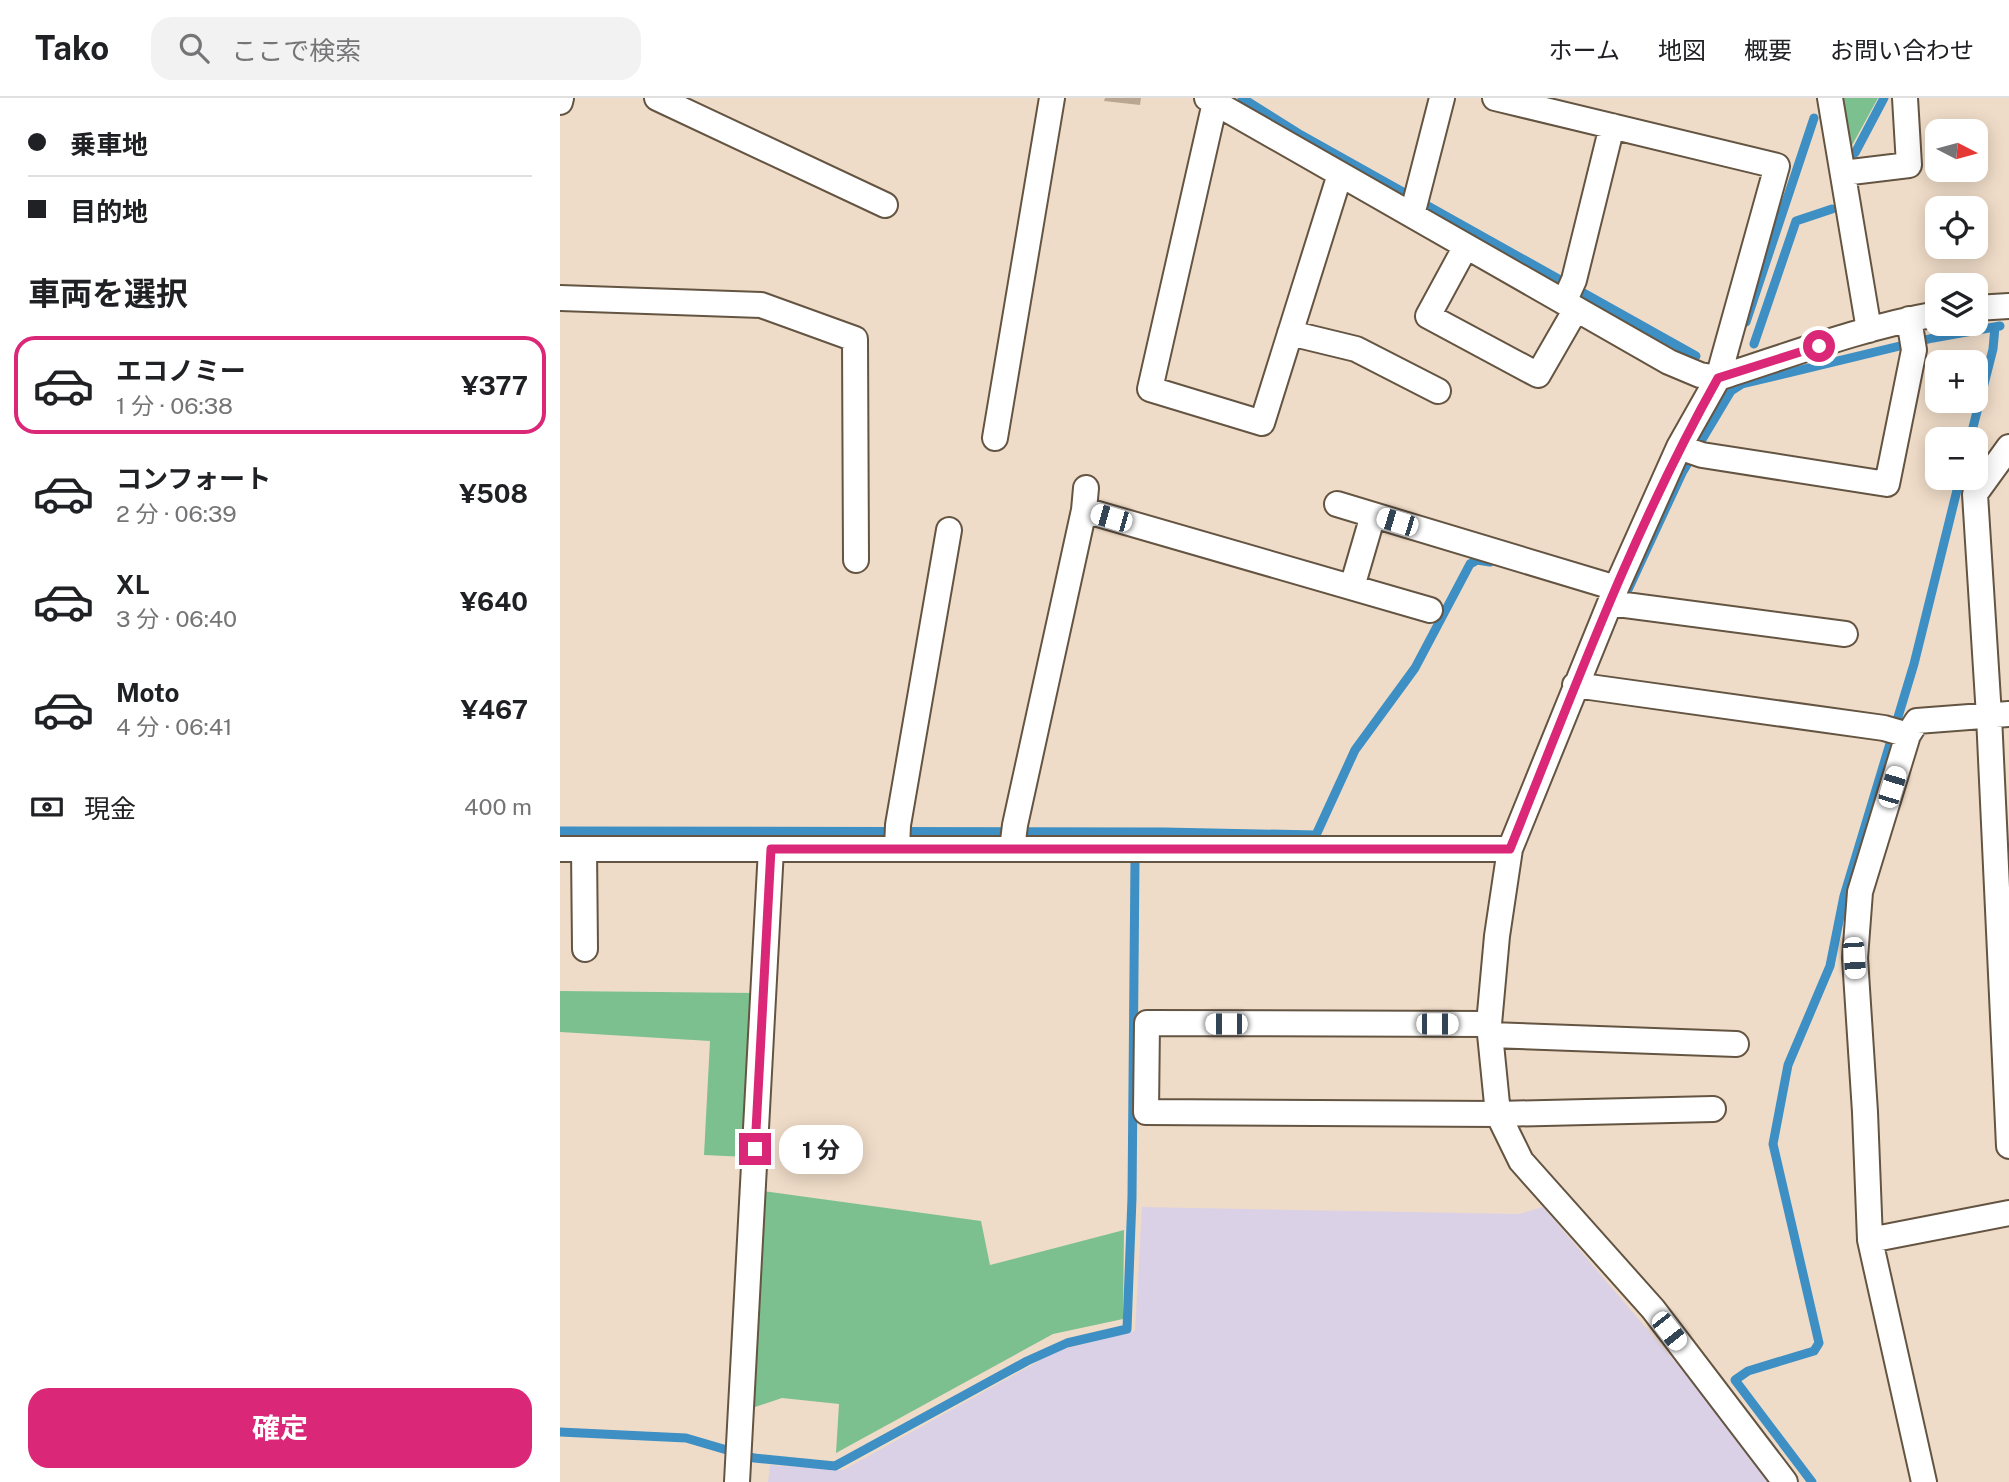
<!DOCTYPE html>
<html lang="ja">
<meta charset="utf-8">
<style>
:root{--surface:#fff;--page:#f2f2f2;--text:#202124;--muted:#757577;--line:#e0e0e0;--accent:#db2777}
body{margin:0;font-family:"Public Sans","Noto Sans JP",sans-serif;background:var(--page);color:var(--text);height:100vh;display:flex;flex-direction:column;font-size:26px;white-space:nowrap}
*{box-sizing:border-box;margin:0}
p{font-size:23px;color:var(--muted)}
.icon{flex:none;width:38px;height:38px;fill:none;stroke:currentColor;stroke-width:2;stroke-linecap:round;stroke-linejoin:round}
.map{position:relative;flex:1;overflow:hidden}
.panel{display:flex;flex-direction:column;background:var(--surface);width:560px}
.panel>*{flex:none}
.hud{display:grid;align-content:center;height:154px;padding:0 28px;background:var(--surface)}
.needle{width:46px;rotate:96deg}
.buttons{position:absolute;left:1365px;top:21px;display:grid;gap:14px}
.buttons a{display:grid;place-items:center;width:63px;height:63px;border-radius:14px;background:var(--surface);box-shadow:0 4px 18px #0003;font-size:35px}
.end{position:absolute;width:32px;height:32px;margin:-16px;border:9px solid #db2777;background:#fff;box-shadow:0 0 0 4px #fff}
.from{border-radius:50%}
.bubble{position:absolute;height:49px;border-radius:21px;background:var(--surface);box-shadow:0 4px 18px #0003;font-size:23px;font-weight:700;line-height:49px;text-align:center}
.car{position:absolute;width:21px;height:42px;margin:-21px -10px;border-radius:9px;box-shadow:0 0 5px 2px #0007;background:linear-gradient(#fff 24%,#345 0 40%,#fff 0 76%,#345 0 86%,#fff 0)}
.hud b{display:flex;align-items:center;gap:24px;height:66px;font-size:26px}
.hud b+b{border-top:2px solid var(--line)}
.hud i{width:18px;height:18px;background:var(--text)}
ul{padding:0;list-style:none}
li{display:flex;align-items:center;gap:21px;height:98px;margin:0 14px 10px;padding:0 14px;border:4px solid transparent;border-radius:21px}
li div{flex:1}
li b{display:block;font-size:26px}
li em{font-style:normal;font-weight:700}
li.current{border-color:var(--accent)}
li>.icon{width:63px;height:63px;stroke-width:1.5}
h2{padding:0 28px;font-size:32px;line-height:84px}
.pay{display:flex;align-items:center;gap:18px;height:77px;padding:0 28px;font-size:26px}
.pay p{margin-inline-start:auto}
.button{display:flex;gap:14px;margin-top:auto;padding:14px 28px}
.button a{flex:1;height:80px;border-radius:21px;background:var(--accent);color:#fff;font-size:28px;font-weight:700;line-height:80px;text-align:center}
header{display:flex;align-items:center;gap:42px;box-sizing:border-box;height:98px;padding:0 35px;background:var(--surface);border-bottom:2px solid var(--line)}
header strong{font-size:33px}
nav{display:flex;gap:38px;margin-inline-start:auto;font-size:24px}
.search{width:490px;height:63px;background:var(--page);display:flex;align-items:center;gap:18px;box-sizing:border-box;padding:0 24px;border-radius:21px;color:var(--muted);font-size:26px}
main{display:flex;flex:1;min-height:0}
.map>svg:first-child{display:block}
.industrial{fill:#dad1e6}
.green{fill:#7cc090}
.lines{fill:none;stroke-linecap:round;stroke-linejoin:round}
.stream{stroke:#3d8fc4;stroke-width:9}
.building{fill:#b9a793}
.minor-casing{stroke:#645442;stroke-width:28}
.minor{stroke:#fff;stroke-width:24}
.route{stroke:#db2777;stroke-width:9}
</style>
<header>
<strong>Tako</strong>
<div class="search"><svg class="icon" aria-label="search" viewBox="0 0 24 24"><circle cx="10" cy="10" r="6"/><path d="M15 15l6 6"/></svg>ここで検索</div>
<nav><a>ホーム</a><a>地図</a><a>概要</a><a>お問い合わせ</a></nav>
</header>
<main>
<section class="panel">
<div class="hud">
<b><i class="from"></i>乗車地</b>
<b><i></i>目的地</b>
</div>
<h2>車両を選択</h2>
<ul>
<li class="current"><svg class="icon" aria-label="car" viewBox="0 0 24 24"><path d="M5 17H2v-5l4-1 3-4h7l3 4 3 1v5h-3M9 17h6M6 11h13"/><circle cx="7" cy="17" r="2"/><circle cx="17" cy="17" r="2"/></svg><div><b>エコノミー</b><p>1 分 · 06:38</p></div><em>¥377</em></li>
<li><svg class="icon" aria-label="car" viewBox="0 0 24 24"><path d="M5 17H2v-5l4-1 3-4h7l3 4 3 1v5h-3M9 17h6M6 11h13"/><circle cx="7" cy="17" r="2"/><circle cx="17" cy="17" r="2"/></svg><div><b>コンフォート</b><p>2 分 · 06:39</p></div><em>¥508</em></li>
<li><svg class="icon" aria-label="car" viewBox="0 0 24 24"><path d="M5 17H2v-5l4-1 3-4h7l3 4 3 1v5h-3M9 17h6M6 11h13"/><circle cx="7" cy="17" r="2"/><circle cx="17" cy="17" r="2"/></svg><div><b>XL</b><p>3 分 · 06:40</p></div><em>¥640</em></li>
<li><svg class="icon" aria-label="car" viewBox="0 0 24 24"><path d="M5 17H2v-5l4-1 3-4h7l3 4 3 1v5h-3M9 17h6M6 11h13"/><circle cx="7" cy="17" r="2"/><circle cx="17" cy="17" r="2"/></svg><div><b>Moto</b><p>4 分 · 06:41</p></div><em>¥467</em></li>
</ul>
<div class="pay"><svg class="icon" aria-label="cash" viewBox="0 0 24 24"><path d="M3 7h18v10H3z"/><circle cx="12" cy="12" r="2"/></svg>現金<p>400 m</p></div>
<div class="button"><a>確定</a></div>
</section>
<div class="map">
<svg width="1449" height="1384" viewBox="0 0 1449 1384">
<rect width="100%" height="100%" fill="#efdcc8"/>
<!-- industrial -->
<path class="industrial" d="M582 1109 959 1116 983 1109 1157 1313 1207 1384H208L210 1367 283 1372 497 1253 575 1233Z"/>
<!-- green -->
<path class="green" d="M1281 0H1318L1290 51Z
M0 893 196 895 187 1059 144 1057 150 943 0 934Z
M203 1093 421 1123 430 1167 564 1132 563 1221 493 1236 276 1355 279 1306 222 1300 189 1311Z"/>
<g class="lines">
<!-- stream -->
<path class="stream" d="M682 0 741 37 1136 258
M1295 55 1324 0
M1186 224 1254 20
M1194 246 1236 123 1272 111
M1410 341 1433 251 1435 229
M1066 496 1122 375 1171 293 1182 286 1373 240 1440 228
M0 733 604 734 756 737 795 652 855 570 910 466 917 462 930 464
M0 1334 126 1340 194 1360 275 1368 467 1263 507 1245 567 1231 572 1100 575 761
M1252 1384 1175 1282 1188 1273 1254 1253 1259 1245 1213 1046 1228 967 1270 868 1284 798 1354 566 1400 380"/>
</g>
<!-- building -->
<path class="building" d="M545 0H581L580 7 544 3Z"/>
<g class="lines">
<!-- minor casing -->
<g class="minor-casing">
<path id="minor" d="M97 0 325 107
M647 0 1109 264 1140 277 1158 280C1230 257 1303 229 1377 216
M656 0 590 291 702 325 780 76
M935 0 1217 68 1158 280 1119 349 1056 490 950 751 937 838 929 926 938 1016 961 1063 1093 1211 1225 1384
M1270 0 1309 232
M0 4 1 0
M1283 75 1349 67 1345 0
M852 117 882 0
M906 148 868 218 978 277 1016 211
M0 200 201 207 295 241 296 462
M1004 204 1014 182 1052 28
M1416 210 1449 208
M730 235 796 251 878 293
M435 340 492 0
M1119 349 1142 357 1327 386 1354 252 1349 221
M1449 349 1415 396 1429 618 1449 1048
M777 406 1056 490
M524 412 870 512
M792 489 813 417
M1050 505 1285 536
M1015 587 1324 630 1348 637
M337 750 338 727 389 432
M0 751H950
M24 751 25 851
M452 751 455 727 524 412 526 390
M929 926 587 925 586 1014 938 1016 1153 1011
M930 937 1176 946
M1310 1142 1449 1115
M177 1384 211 751
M1364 1384 1310 1142 1305 1014 1295 860 1300 794 1348 637 1357 623 1449 616"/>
</g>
<!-- minor -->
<use href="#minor" class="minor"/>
</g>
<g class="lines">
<!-- route -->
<path class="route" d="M195 1051 211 751H950C1014 592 1074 429 1158 280L1259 248"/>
</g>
</svg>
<div class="buttons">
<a><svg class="needle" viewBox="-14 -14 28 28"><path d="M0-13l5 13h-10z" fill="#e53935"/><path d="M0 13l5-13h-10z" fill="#757577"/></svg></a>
<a><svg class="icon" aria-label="locate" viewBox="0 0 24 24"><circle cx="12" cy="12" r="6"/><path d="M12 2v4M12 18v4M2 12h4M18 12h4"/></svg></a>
<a><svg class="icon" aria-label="layers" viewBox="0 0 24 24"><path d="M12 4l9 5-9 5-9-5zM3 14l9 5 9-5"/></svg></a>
<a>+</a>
<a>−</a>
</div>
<i class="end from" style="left:1259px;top:248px"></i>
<i class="end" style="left:195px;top:1051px"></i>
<div class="bubble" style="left:219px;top:1027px;width:84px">1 分</div>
<i class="car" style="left:551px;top:420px;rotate:286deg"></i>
<i class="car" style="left:837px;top:424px;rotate:287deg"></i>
<i class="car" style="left:1332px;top:689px;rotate:17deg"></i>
<i class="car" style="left:1294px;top:860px;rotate:176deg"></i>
<i class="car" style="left:666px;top:926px;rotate:270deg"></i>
<i class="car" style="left:877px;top:926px;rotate:90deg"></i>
<i class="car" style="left:1109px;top:1233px;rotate:142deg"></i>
</div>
</main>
